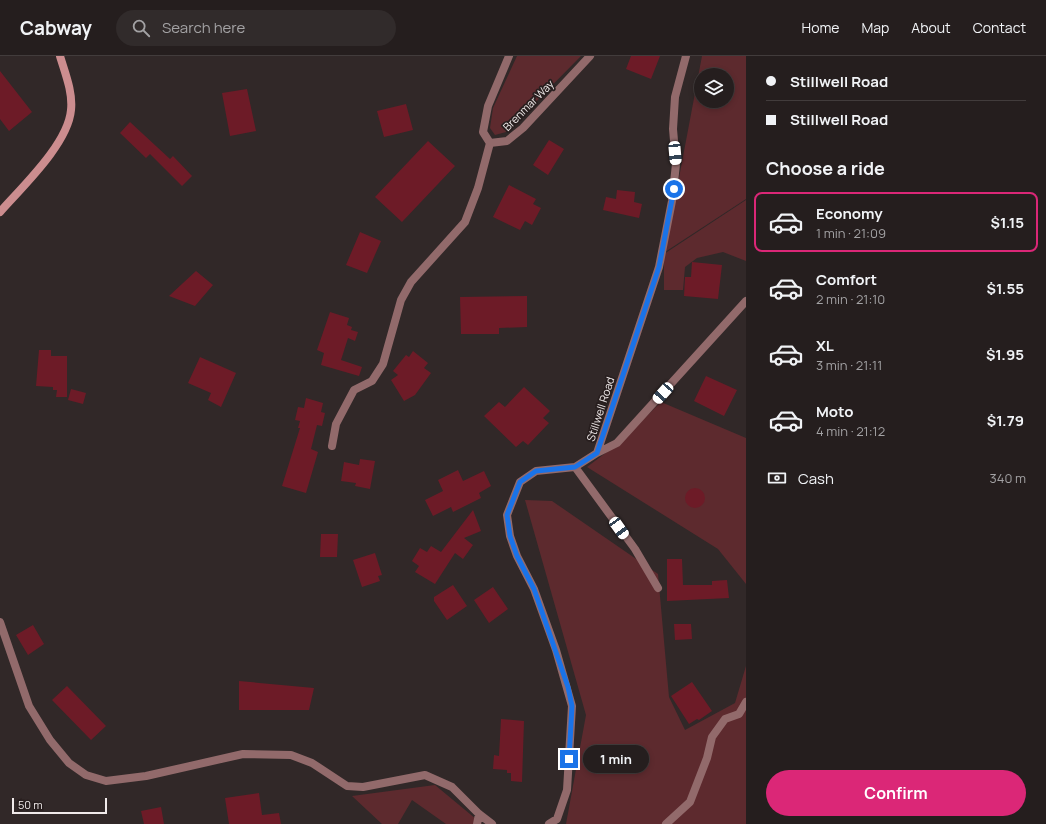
<!DOCTYPE html>
<meta charset="utf-8">
<style>
:root{--surface:#251e1e;--page:#312b2b;--text:#f1f3f6;--muted:#a3a2a4;--line:#423c3c;--accent:#db2777}
body{margin:0;font-family:Manrope,sans-serif;background:var(--page);color:var(--text);height:100vh;display:flex;flex-direction:column;font-size:15px;white-space:nowrap}
*{box-sizing:border-box;margin:0}
p{font-size:13px;color:var(--muted)}
.icon{flex:none;width:22px;height:22px;fill:none;stroke:currentColor;stroke-width:2;stroke-linecap:round;stroke-linejoin:round}
.map{position:relative;flex:1;overflow:hidden}
.drawer{display:flex;flex-direction:column;background:var(--surface);width:300px}
.drawer>*{flex:none}
.hud{display:grid;align-content:center;height:88px;padding:0 20px;background:var(--surface)}
.buttons{position:absolute;left:694px;top:12px;display:grid;gap:8px}
.buttons a{display:grid;place-items:center;width:40px;height:40px;border-radius:50%;background:var(--surface);box-shadow:0 2px 6px #0003,0 0 0 1px var(--line);font-size:20px}
.scale{position:absolute;left:12px;bottom:10px;width:95px;box-sizing:border-box;padding-left:4px;border:2px solid #f0eaea;border-top:0;font-size:11px;line-height:14px;white-space:nowrap;color:#f0eaea;-webkit-text-stroke:3px #271e1e;paint-order:stroke}
.end{position:absolute;width:18px;height:18px;margin:-9px;border:5px solid #1a73e8;background:#fff;box-shadow:0 0 0 2px #fff}
.from{border-radius:50%}
.bubble{position:absolute;height:28px;border-radius:14px;background:var(--surface);box-shadow:0 2px 6px #0003,0 0 0 1px var(--line);font-size:13px;font-weight:700;line-height:28px;text-align:center}
.car{position:absolute;width:12px;height:24px;margin:-12px -6px;border-radius:5px;box-shadow:0 0 3px 1px #0007;background:linear-gradient(#fff 24%,#345 0 40%,#fff 0 76%,#345 0 86%,#fff 0)}
.hud b{display:flex;align-items:center;gap:14px;height:38px;font-size:15px}
.hud b+b{border-top:1px solid var(--line)}
.hud i{width:10px;height:10px;background:var(--text)}
ul{padding:0;list-style:none}
li{display:flex;align-items:center;gap:12px;height:60px;margin:0 8px 6px;padding:0 12px;border:2px solid transparent;border-radius:8px}
li div{flex:1}
li b{display:block;font-size:15px}
li em{font-style:normal;font-weight:700}
li.selected{border-color:var(--accent)}
li>.icon{width:36px;height:36px;stroke-width:1.5}
h2{padding:0 20px;font-size:18px;line-height:48px}
.pay{display:flex;align-items:center;gap:10px;height:44px;padding:0 20px;font-size:15px}
.pay p{margin-inline-start:auto}
.button{display:flex;gap:8px;margin-top:auto;padding:8px 20px}
.button a{flex:1;height:46px;border-radius:24px;background:var(--accent);color:#fff;font-size:16px;font-weight:700;line-height:46px;text-align:center}
header{display:flex;align-items:center;gap:24px;box-sizing:border-box;height:56px;padding:0 20px;background:var(--surface);border-bottom:1px solid var(--line)}
header strong{font-size:19px}
nav{display:flex;gap:22px;margin-inline-start:auto;font-size:14px}
.search{width:280px;height:36px;background:var(--page);display:flex;align-items:center;gap:10px;box-sizing:border-box;padding:0 14px;border-radius:22px;color:var(--muted);font-size:15px}
main{display:flex;flex:1;min-height:0}
.map>svg:first-child{display:block}
.green{fill:#5d2a2e;fill-rule:evenodd}
.building{fill:#6d1b27}
.lines{fill:none;stroke-linecap:round;stroke-linejoin:round}
.street{stroke:#926a6b;stroke-width:8}
.secondary{stroke:#cc8d8f;stroke-width:8}
.route{stroke:#1a73e8;stroke-width:5}
.labels{text-anchor:middle;dominant-baseline:central;stroke-width:3.5;stroke-linejoin:round;paint-order:stroke}
.street-label{font-size:11px;fill:#f0eaea;stroke:#271e1e}
</style>
<header>
<strong>Cabway</strong>
<div class="search"><svg class="icon" aria-label="search" viewBox="0 0 24 24"><circle cx="10" cy="10" r="6"/><path d="M15 15l6 6"/></svg>Search here</div>
<nav><a>Home</a><a>Map</a><a>About</a><a>Contact</a></nav>
</header>
<main>
<div class="map">
<svg width="746" height="768" viewBox="0 0 746 768">
<rect width="100%" height="100%" fill="#312828"/>
<!-- green -->
<path class="green" d="M517 0H581L506 76 495 79 490 72 493 52Z
M702 0H746V143L665 196ZM701 19H727V45H701Z
M746 144V205L723 196 697 202 685 211 683 234H664V198Z
M661 346 746 382V528L718 493 587 411 620 386Z
M525 444 552 445 658 518 669 641 685 674 735 647 746 610V768H566L586 659Z
M435 729 482 768H446L412 744 398 768H382L352 740Z"/>
<!-- building -->
<path class="building" d="M631 0H660L651 23 626 13Z
M0 15 32 56 9 75 0 63Z
M247 33 256 75 230 80 222 37Z
M406 48 413 74 384 81 377 55Z
M130 66 170 103 173 100 192 120 182 130 150 98 146 102 120 77Z
M549 84 564 93 548 119 533 109Z
M428 85 455 110 402 166 375 141Z
M509 129 536 143 533 148 541 152 532 169 525 165 520 174 493 161Z
M617 134 635 136 634 146 642 148 639 162 603 154 606 141 616 143Z
M360 176 381 185 367 217 346 209Z
M692 206 722 209 718 243 684 240 685 221H691Z
M196 215 213 229 195 250 169 240Z
M527 240V271L499 272V278H461L460 241Z
M330 256 349 262 347 269 352 271 351 274 358 276 355 285 348 282 341 304 362 311 359 320 321 309 324 297 317 294Z
M39 294H51V300H67V341H56L57 334H53V331L36 330Z
M413 295 428 307 424 312 431 317 415 339 404 345 391 324 398 319 393 315 406 299 409 301Z
M200 301 236 317 221 351 208 344 211 337 188 327Z
M706 320 737 334 724 360 694 345Z
M524 331 550 355 543 362 549 367 528 389 523 385 516 391 484 360 499 346 505 351Z
M71 333 86 337 83 348 68 344Z
M306 342 323 347 321 356 325 357 322 370 317 369 311 393 318 396 306 437 282 430 300 372H298L300 365 295 364 298 351 304 352Z
M360 403 375 405 370 433 355 430 356 427 341 425 344 406 359 409Z
M458 414 463 425 484 415 491 430 479 437 481 442 453 456 451 451 433 460 425 444 443 435 438 424Z
M685 442a10 10 0 1 1 20 0a10 10 0 1 1-20 0Z
M473 454 481 475 464 482 473 489 463 503 455 497 435 528 415 516 419 510 412 505 420 492 427 496 431 490 441 496Z
M321 478H338L337 501H320Z
M375 497 382 519 378 520 380 525 362 531 353 504Z
M667 503H682L683 529H712V525L727 524 729 542 667 545Z
M453 529 467 550 447 564 434 545V541Z
M493 531 508 553 489 567 474 544Z
M674 568H691L692 583 675 584Z
M33 569 44 588 28 599 16 579Z
M239 625 314 632 309 654H239Z
M692 626 712 655 699 664 697 663 689 668 671 640Z
M67 630 106 670 91 684 52 644Z
M501 663 524 665 522 726 511 725V717H507V714L493 713 494 699 499 700Z
M259 737 262 759 279 757 281 768H229L225 742Z
M161 751 164 768H144L141 755Z"/>
<g class="lines">
<!-- street -->
<path class="street" d="M509 0 488 50 483 76 490 87 507 85 523 72 590 0
M332 390 336 368 354 334 372 325 383 308 401 244 411 226 465 166 478 132 490 87
M597 397 617 387 746 245
M575 411 635 493 658 532
M0 566 29 650 50 684 69 707 86 719 106 725 146 720 243 698 291 699 312 707 347 730 363 731 425 719 452 731 479 758 492 768
M477 768 479 758
M549 768 557 763 567 734 572 650 556 594 534 533 517 500 510 480 507 459 520 426 536 415 575 411 597 397 659 211 672 145 676 108 673 73 675 41 686 0
M666 768 690 746 707 702 712 681 725 663 739 658 746 646"/>
<!-- secondary -->
<path class="secondary" d="M0 156C22 131 68 88 71 54 73 36 65 17 60 0"/>
</g>
<g class="lines">
<!-- route -->
<path class="route" d="M569 703 572 650 568 631 534 533 517 500 510 480 507 459 520 426 536 415 575 411 597 397 659 211 674 133"/>
</g>
<g class="labels">
<!-- street labels -->
<g class="street-label">
<text transform="translate(528 49) rotate(-45)">Brenmar Way</text>
<text transform="translate(600 353) rotate(-72)">Stillwell Road</text>
</g>
</g>
</svg>
<div class="buttons">
<a><svg class="icon" aria-label="layers" viewBox="0 0 24 24"><path d="M12 4l9 5-9 5-9-5zM3 14l9 5 9-5"/></svg></a>
</div>
<div class="scale">50 m</div>
<i class="end from" style="left:674px;top:133px"></i>
<i class="end" style="left:569px;top:703px"></i>
<div class="bubble" style="left:583px;top:689px;width:66px">1 min</div>
<i class="car" style="left:675px;top:97px;rotate:175deg"></i>
<i class="car" style="left:663px;top:337px;rotate:222deg"></i>
<i class="car" style="left:619px;top:472px;rotate:144deg"></i>
</div>
<section class="drawer">
<div class="hud">
<b><i class="from"></i>Stillwell Road</b>
<b><i></i>Stillwell Road</b>
</div>
<h2>Choose a ride</h2>
<ul>
<li class="selected"><svg class="icon" aria-label="car" viewBox="0 0 24 24"><path d="M5 17H2v-5l4-1 3-4h7l3 4 3 1v5h-3M9 17h6M6 11h13"/><circle cx="7" cy="17" r="2"/><circle cx="17" cy="17" r="2"/></svg><div><b>Economy</b><p>1 min · 21:09</p></div><em>$1.15</em></li>
<li><svg class="icon" aria-label="car" viewBox="0 0 24 24"><path d="M5 17H2v-5l4-1 3-4h7l3 4 3 1v5h-3M9 17h6M6 11h13"/><circle cx="7" cy="17" r="2"/><circle cx="17" cy="17" r="2"/></svg><div><b>Comfort</b><p>2 min · 21:10</p></div><em>$1.55</em></li>
<li><svg class="icon" aria-label="car" viewBox="0 0 24 24"><path d="M5 17H2v-5l4-1 3-4h7l3 4 3 1v5h-3M9 17h6M6 11h13"/><circle cx="7" cy="17" r="2"/><circle cx="17" cy="17" r="2"/></svg><div><b>XL</b><p>3 min · 21:11</p></div><em>$1.95</em></li>
<li><svg class="icon" aria-label="car" viewBox="0 0 24 24"><path d="M5 17H2v-5l4-1 3-4h7l3 4 3 1v5h-3M9 17h6M6 11h13"/><circle cx="7" cy="17" r="2"/><circle cx="17" cy="17" r="2"/></svg><div><b>Moto</b><p>4 min · 21:12</p></div><em>$1.79</em></li>
</ul>
<div class="pay"><svg class="icon" aria-label="cash" viewBox="0 0 24 24"><path d="M3 7h18v10H3z"/><circle cx="12" cy="12" r="2"/></svg>Cash<p>340 m</p></div>
<div class="button"><a>Confirm</a></div>
</section>
</main>
